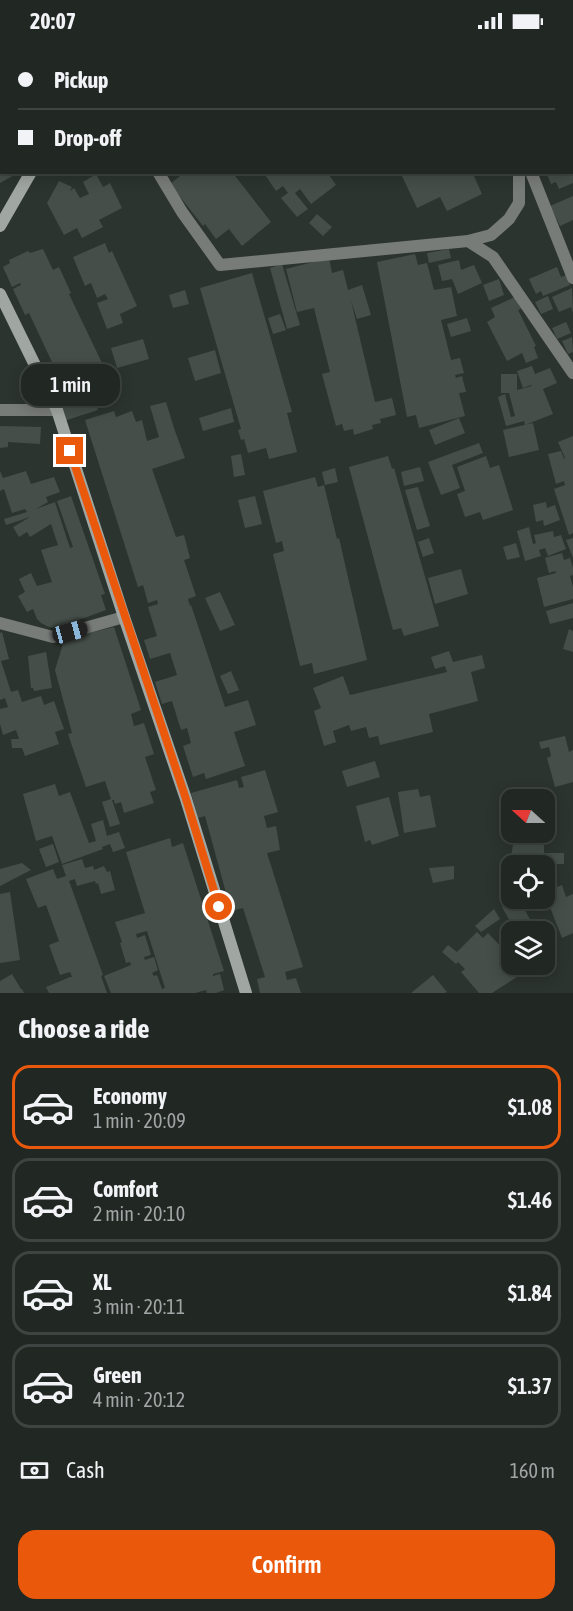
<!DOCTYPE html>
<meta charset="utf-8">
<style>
:root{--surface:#212723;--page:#2d3330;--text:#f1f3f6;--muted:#a2a5a6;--line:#3e4441;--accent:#ea580c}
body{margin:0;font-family:"Asap Condensed",sans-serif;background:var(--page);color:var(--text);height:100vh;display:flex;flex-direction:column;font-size:22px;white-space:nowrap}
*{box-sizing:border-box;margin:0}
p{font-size:20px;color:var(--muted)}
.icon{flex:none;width:33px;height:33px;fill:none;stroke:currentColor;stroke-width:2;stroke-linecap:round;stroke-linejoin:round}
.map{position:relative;height:951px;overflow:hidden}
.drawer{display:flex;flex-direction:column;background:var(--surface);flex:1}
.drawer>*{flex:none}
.guide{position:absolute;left:0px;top:0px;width:573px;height:132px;box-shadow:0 3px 15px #0003,0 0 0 2px var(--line);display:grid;align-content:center;height:132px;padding:0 18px;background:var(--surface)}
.needle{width:39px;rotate:291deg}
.controls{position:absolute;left:501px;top:747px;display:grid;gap:12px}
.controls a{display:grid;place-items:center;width:54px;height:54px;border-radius:12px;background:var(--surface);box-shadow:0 3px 15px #0003,0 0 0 2px var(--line);font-size:30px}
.end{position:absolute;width:27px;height:27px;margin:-14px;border:8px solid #ea580c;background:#fff;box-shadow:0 0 0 3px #fff}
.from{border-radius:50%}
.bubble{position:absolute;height:42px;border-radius:18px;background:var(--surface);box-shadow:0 3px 15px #0003,0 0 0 2px var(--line);font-size:20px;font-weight:600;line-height:42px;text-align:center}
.car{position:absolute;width:18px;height:36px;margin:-18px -9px;border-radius:8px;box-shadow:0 0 4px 2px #0007;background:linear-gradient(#222 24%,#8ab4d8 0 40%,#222 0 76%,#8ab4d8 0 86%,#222 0)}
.guide b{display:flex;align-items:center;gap:21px;height:57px;font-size:22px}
.guide b+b{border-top:2px solid var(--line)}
.guide i{width:15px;height:15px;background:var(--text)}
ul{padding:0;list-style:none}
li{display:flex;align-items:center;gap:18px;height:84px;margin:0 12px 9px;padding:0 6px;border:3px solid var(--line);border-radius:18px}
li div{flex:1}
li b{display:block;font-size:22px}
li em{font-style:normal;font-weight:600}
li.active{border-color:var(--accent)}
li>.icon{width:54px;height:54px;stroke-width:1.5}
h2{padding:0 18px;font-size:27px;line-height:72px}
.pay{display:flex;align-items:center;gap:15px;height:66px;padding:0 18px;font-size:22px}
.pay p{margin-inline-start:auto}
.primary-button{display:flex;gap:12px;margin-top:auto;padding:12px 18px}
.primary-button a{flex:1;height:69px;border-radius:18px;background:var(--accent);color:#fff;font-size:24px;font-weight:600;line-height:69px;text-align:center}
.status{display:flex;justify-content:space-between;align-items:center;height:42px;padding:0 30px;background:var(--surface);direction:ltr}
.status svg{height:16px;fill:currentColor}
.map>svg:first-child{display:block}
.building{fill:#454e48;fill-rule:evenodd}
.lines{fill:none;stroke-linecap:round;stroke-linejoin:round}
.street{stroke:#787c79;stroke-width:12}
.secondary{stroke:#a0a6a2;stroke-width:12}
.route{stroke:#ea580c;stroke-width:8}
</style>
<div class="status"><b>20:07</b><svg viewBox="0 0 49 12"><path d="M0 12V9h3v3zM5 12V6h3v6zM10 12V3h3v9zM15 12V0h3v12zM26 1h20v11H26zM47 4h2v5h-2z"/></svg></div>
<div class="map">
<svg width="573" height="951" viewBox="0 0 573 951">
<rect width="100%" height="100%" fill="#2c342f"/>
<!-- building -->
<path class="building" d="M0 130H20L0 141Z
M185 130H232L271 180 242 204 229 187 216 197 205 182 203 184 170 142Z
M263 130H327L336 143 311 162 300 147 295 151 308 167 297 175 281 156 288 151 283 144 276 149Z
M410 130H475L476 133 474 134 482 152 447 169 440 155 417 166 402 134Z
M546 130H573V141L559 147 556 140 551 142Z
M96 132 103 145 110 141 122 166 99 178 103 185 82 196 77 186 64 193 47 161 59 139 72 145 70 149 74 146 80 156 89 152 83 140Z
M573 154V178L560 184 550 164Z
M317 172 332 185 323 194 309 181Z
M105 201 109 211 112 209 137 264 120 272 123 281 107 287 97 261 108 257 105 252 97 256 91 241 85 244 73 215Z
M43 207 53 228 59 225 71 251 69 252 114 346 94 356 98 368 64 379 54 348 64 345 62 341 52 346 42 325 52 320 29 271 25 273 13 247 21 243 20 241 12 245 3 225 10 221 9 218 28 209 30 211ZM74 347 77 354 85 350 87 354 72 359 69 350Z
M449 207 451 216 429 221 427 211Z
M415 212 418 223 427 221 434 248 451 245 457 274 441 278 451 318 460 316 464 331 455 333 456 336 462 334 466 350 459 351 465 374 419 386 416 373 407 375 377 220Z
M329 216 332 231 343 228 348 248 362 243 371 273 357 277 351 259 375 360 392 356 396 373 380 377 381 381 372 383 373 387 354 393 353 387 344 389 342 382 336 384 322 332 330 330 314 266 297 270 286 227Z
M459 218 461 228 474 223 482 241 458 252 452 237 442 239 438 223Z
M282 222 300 283 287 287 270 226Z
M557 225 561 235 566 233 570 243 543 254 541 249 536 252 529 237Z
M252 231 292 370 287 371 297 410 269 417 266 406 248 411 244 397 241 398 238 388 241 387 200 246Z
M499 237 504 253 489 259 483 243Z
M572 246 573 271 571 265 559 270 552 255Z
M185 248 189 262 173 266 169 253Z
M548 254 553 267 541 272 535 260Z
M515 255 521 267 518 268 536 304 534 305 538 316 526 321 522 311 507 319 487 280 495 275 491 266Z
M280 272 286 288 273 292 268 276Z
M467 276 471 289 451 295 447 282Z
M566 280 571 291 557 297 552 286Z
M572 295 573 310 568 312 562 299Z
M143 297 149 317 117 326 111 306Z
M215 308 221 331 195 339 188 316Z
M532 324 535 332 550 326 557 341 543 347 553 372 525 383 524 379 506 384 498 355 505 352 511 375 515 374 509 351H501V332H517V348L532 344 531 343 523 346 517 329Z
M166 360 175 389 185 416 152 427 176 495 184 493 190 516 184 518 196 554 188 557 190 564 191 563 225 665 248 658 256 683 234 690 245 724 206 737 204 731 193 735 183 704 191 701 187 686 181 688 172 659 162 662 155 640 177 633 170 611 150 617 144 598 157 594 148 565 158 562 157 558 148 561 143 543 138 545 85 378 114 369 116 375 132 369 136 380 142 378 147 399 159 395 150 364Z
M231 366 234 380 203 389 199 376Z
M459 376 465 391 435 403 429 388Z
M533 381 539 408 509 415 503 388Z
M0 384 41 385 40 402 8 400V405L0 406Z
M573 394V491L569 493 554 447 565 443 564 439 556 442 548 412 561 409 564 417 565 416 558 400Z
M479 401 483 411 452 423 460 446 441 453 428 420Z
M241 412 245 433 234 435 231 414Z
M388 414 392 427 394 426 439 584 404 594 401 586 393 588 349 425Z
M486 414 490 426 499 423 513 468 483 478 480 470 465 475 457 452 465 449 457 425Z
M420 425 424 439 404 444 401 430Z
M335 426 338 440 325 443 322 430Z
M0 429 3 436 26 429 31 442 54 435 60 450 46 455 48 460 36 467 55 460 70 506 73 505 57 459 71 454 105 552 101 553 106 568 57 586 49 585 41 581 37 577 33 567 27 570 18 554 25 550 19 537 31 531 37 544 52 540 41 508 58 503 51 482 30 495 27 490 19 495 13 485 30 475 6 483 4 477 27 470 25 467 12 471 4 447 0 449Z
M315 435 318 445 324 443 337 497 339 496 367 618 314 632 312 621 300 624 273 512 284 509 282 499 276 501 263 449Z
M418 445 430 484 417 488 405 448Z
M255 454 262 482 245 486 238 458Z
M546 460 547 466 555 463 560 478 544 484 543 478 536 480 533 463Z
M529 485 533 502 536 501 534 493 553 489 554 495 561 493 566 507 548 514 545 506 539 508 541 514 525 519 517 489Z
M429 496 434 511 423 515 418 500Z
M573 496V516L566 498Z
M516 501 520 515 507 518 503 505Z
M562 511 564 518 570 516 573 526V533L570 534 573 545V557L544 565 537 536 556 531 555 529 549 531 545 516Z
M461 527 468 552 435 562 428 536Z
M220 550 235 583 220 589 205 556Z
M573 561V576L550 582 546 569Z
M114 585 141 668 131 672 134 684 144 681 154 712 145 715 156 748 150 750 154 761 124 771 121 760 115 762 114 758H112L120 782 110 785 102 760 111 757 105 739 86 745 68 692 72 691 55 628 63 602 77 597 76 594Z
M569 587 573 589V610L563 607Z
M2 590 9 617 1 619 11 650 18 648 22 660 41 654 44 663 54 659 64 687 55 690 59 702 25 714 22 706H12L11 697H19L16 688 3 693 0 682V667L8 665 5 656 0 658V591Z
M449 609 453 620 482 613 485 626 471 630 478 659 429 672 433 690 380 703 378 694 369 696 366 685 351 689 349 683 333 689 336 700 324 704 314 669 321 666 313 646 343 634 350 653 447 630 445 624 435 627 431 615Z
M46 610 52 646 34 649 33 646H31L28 614Z
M231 629 239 648 228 652 220 634Z
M565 694 569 710 573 708V740L555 745 547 716 551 714 549 705 541 707 539 700Z
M375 719 380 735 347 745 342 729Z
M265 728 278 770 264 774 267 786 276 784 280 808 267 811 303 925 285 930 287 938 296 936 301 951H260L257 937 265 935 243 866 231 869 205 774 198 776 191 751 237 738 239 746 244 745 241 735Z
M55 742 59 754 70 750 89 801 96 799 91 782 103 778 107 794 119 790 125 806 113 810 110 802 102 805 103 807 62 822 52 794 36 799 23 752Z
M418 747 420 755 430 753 436 785 404 791 398 750Z
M389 755 399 794 372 803 370 798 365 800 356 764Z
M170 796 172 805 183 801 224 929 213 932V934L220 932 224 948 216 951H207L206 948 195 951H111L104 934 131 923 130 920 126 921 120 901 122 900 115 880 145 871 126 810ZM147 889 165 946 162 947 157 933 154 934 152 931 158 928 154 915 145 918 144 915 151 913 145 893 137 896 136 892Z
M53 802 59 820 46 825 39 807Z
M513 802H544V811H564V822H534L511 816Z
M82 817 85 826 93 824 94 828 104 824 107 830 110 829 115 848 101 852 98 841 96 842 95 839 77 844 75 837 69 839 103 933 101 934 107 951H49L46 945 70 935H72L70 930 60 933 49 903 59 899 46 863 38 866 26 837 53 827 57 837 66 834 62 823Z
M22 821 31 828 0 844V827Z
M454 824V837L433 841 429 826Z
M562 843 566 855 573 852V891L562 896 544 850Z
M10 850 20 918 0 921V852Z
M516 857 519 862 521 861 537 890H516L502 865Z
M494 867 500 877 481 890 475 884Z
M477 890 483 896 488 891 508 912 512 909V922H537L492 951H479L461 930 465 927 458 920 456 922 442 910 448 903 457 910Z
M12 932 21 947H22L24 951H0V939Z
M433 933 447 950 445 951H411Z"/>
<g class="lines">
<!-- street -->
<path class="street" d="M254 0 256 2
M472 0 473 2
M218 2 220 0
M158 130 182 170 220 223 468 199 493 215 573 331
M531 130 573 236
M468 199 491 193 509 177 519 161V130
M0 368H57
M0 581 53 595 124 575"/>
<!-- secondary -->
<path class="secondary" d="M74 2V0
M0 184 31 130
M0 252 57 368 124 575 186 757 246 951"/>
</g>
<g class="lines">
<!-- route -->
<path class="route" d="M70 409 186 757 219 865"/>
</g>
</svg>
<div class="controls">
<a><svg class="needle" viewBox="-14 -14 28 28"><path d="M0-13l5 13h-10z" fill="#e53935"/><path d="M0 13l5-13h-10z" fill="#a2a5a6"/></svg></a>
<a><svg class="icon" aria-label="locate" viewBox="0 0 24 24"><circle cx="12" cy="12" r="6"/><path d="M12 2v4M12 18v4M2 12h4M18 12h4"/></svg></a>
<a><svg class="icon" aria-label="layers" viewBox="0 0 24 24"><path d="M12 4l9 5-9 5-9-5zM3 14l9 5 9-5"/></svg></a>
</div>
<i class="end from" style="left:219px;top:865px"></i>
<i class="end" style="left:70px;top:409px"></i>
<div class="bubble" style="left:21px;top:322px;width:99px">1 min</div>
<i class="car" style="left:70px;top:590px;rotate:75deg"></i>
<div class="guide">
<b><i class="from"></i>Pickup</b>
<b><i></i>Drop-off</b>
</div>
</div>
<section class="drawer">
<h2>Choose a ride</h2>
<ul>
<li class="active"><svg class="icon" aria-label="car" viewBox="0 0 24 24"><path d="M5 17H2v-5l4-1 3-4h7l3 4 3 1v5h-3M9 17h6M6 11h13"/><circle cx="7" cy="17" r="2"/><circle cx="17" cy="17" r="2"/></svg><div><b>Economy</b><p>1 min · 20:09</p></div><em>$1.08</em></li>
<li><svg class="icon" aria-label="car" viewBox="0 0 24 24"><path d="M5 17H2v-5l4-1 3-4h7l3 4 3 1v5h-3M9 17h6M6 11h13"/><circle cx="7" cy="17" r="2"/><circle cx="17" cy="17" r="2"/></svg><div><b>Comfort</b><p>2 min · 20:10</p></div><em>$1.46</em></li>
<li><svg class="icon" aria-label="car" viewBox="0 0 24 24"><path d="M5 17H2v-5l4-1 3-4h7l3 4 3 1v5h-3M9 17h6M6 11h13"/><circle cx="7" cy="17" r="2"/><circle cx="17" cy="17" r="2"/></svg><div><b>XL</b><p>3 min · 20:11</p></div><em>$1.84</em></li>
<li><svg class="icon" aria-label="car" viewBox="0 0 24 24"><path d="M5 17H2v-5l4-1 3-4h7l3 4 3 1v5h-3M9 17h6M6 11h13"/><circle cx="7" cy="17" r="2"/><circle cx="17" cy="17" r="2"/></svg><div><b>Green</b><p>4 min · 20:12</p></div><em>$1.37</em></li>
</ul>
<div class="pay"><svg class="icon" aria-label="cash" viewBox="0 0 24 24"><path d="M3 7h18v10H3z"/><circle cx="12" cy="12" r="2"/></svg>Cash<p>160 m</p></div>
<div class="primary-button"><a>Confirm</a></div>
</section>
